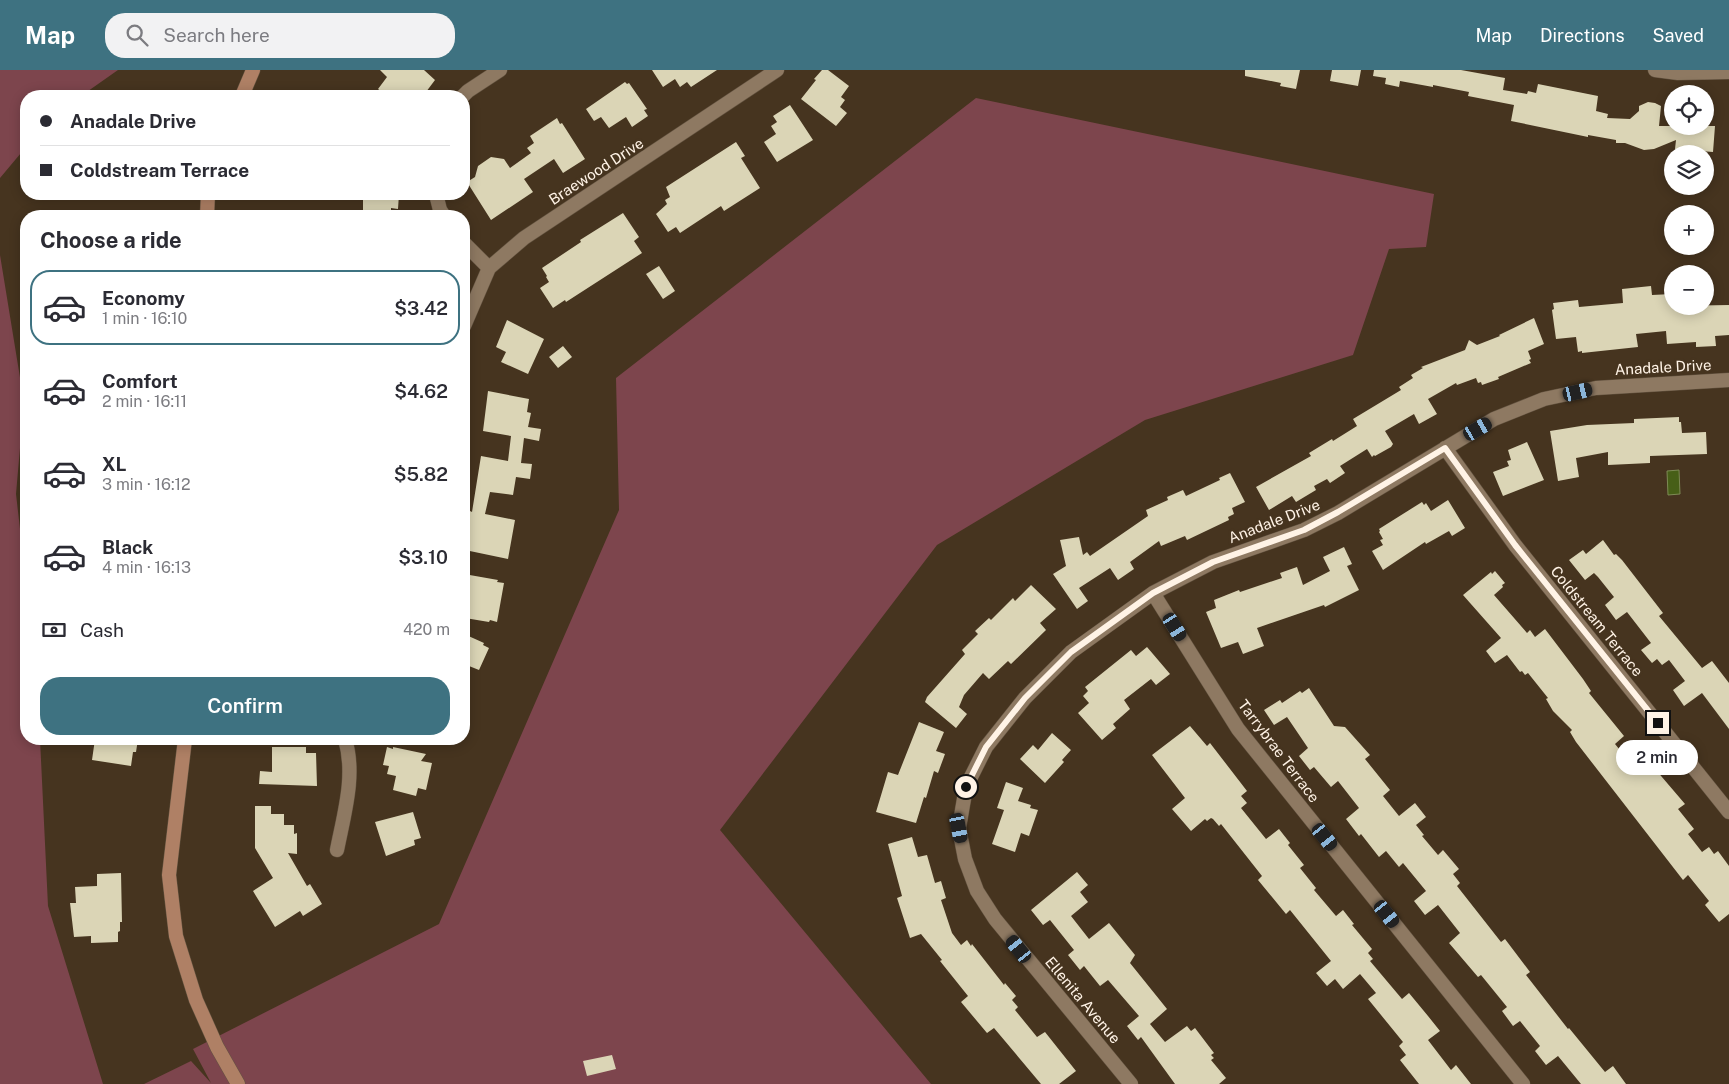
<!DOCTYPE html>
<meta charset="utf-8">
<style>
:root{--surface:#fff;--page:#f2f2f3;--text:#2b2b33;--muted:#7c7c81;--line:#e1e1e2;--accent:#3e7281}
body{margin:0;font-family:"Public Sans",sans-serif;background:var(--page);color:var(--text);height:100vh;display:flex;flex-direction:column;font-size:19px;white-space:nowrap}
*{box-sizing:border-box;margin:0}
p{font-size:16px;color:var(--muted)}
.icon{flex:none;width:28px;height:28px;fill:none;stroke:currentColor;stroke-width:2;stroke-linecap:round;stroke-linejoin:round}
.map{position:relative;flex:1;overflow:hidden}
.sheet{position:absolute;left:20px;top:140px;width:450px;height:535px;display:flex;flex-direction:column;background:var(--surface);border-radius:20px;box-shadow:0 2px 12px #0003}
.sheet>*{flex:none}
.guide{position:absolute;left:20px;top:20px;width:450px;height:110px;border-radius:20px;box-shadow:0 2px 12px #0003;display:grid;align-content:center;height:110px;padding:0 20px;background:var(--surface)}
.controls{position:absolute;left:1664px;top:15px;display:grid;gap:10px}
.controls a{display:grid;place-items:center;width:50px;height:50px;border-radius:50%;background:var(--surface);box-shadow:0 2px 12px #0003;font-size:25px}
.end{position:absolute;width:22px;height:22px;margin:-11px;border:6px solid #fff3e6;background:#111;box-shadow:0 0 0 2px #111}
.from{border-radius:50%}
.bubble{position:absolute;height:35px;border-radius:18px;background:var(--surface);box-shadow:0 2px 12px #0003;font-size:16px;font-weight:600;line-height:35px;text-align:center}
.car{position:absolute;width:15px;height:30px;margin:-15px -8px;border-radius:6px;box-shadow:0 0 4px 1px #0007;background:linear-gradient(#222 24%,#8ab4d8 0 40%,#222 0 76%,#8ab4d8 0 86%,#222 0)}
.guide b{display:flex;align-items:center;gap:18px;height:48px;font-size:19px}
.guide b+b{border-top:1px solid var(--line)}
.guide i{width:12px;height:12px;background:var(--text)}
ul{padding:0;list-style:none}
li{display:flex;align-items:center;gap:15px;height:75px;margin:0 10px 8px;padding:0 10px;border:2px solid transparent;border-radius:20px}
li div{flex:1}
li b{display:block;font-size:19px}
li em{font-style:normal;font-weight:600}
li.on{border-color:var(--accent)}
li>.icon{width:45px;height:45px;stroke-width:1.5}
h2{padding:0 20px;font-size:22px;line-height:60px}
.pay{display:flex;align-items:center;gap:12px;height:55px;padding:0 20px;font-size:19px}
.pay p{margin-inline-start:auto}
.primary-button{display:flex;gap:10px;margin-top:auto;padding:10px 20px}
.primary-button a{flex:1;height:58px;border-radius:20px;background:var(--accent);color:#fff;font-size:20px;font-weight:600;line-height:58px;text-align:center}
header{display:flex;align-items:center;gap:30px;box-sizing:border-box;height:70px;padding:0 25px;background:var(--accent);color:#fff}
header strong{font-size:24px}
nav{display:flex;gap:28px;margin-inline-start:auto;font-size:18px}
.search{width:350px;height:45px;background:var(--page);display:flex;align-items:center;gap:12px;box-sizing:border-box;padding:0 18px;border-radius:20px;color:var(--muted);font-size:19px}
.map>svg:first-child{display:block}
.green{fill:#7d454d}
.water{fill:#475f17;stroke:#7e8b55}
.building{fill:#dbd5b6}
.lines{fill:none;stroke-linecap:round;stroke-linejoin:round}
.minor-casing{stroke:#635340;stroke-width:15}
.secondary-casing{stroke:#635340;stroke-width:15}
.minor{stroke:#8e7962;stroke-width:14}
.secondary{stroke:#af8065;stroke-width:14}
.route{stroke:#fff3e6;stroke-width:6}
.labels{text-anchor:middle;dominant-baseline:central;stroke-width:5;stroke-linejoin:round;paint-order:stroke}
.street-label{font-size:15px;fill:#fff3e6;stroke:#46341f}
</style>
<header>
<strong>Map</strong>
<div class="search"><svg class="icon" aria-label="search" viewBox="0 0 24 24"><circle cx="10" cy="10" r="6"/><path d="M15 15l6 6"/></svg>Search here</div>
<nav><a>Map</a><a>Directions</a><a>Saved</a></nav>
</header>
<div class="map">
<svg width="1729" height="1014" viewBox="0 0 1729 1014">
<rect width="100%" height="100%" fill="#46341f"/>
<!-- green -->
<path class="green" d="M0 0H118L81 26H26V77L0 108Z
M976 28 1434 124 1426 177 1389 179 1353 285 1145 350 937 475 720 760 931 1014H144L191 991 211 1013 193 979 439 854 619 440 616 308Z
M0 185 24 332 16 424 26 511V669H40L48 836 103 1014H0Z"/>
<!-- water -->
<path class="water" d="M1679 400 1680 424 1668 425 1667 401Z"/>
<!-- building -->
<path class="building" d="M380 0H424L435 10 423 26H414L406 21 403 26H387L378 19 387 7Z
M652 0H717L691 17 687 12 680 17 675 9 663 17Z
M822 0H828L849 16 841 27 845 30 840 37 847 43 836 56 801 29 816 10 814 9Z
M1245 0H1300L1296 19 1280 16 1281 13 1245 6Z
M1332 0H1361L1358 16 1330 11Z
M1374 0H1461L1505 8 1503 20 1527 24 1528 21 1536 23 1538 14 1598 26 1596 41 1608 44 1607 48 1630 49 1639 41V36L1648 32 1655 33 1661 36 1659 56H1715L1713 82 1675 79 1676 70 1654 79 1644 80 1625 73H1616V70L1588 65V67L1511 51 1514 35 1468 26 1469 22 1433 15V17L1400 11 1399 17 1385 14 1386 8 1373 6Z
M625 12 627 14 629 13 647 39 644 40 648 46 632 57 626 47 609 58 601 47 594 51 586 39Z
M790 35 813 70 777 92 764 72 776 64 771 56 777 52 773 46Z
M557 48 560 54 562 53 585 89 563 103 554 89 524 109 533 122 491 150 467 112 475 107 478 96 491 87 504 89 510 98 531 83 527 78 534 73 530 66Z
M736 72 745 86 741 88 760 118 724 141 721 136 680 163 676 157 668 162 656 144 667 134 665 130 670 127 666 117Z
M363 124H399L398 139 391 138V146H363Z
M623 143 639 167 634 171 642 183 566 232 565 230 553 238 540 218 549 212 546 207 547 206 542 198 581 172 580 170Z
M659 196 675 221 663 229 646 204Z
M1651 216 1652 225 1672 224V236L1729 235V265L1715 266 1716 276 1696 277V272L1667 274 1666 261 1636 264 1638 277 1582 283V281L1578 282 1576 267 1556 269 1552 240 1554 239 1553 233 1578 230 1579 237 1623 233 1622 219Z
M1534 248 1544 274 1528 281 1531 289 1529 290 1531 293 1498 307 1499 309 1482 315 1481 312 1478 313 1476 308 1457 315 1456 313 1428 329 1437 344 1419 354 1414 344 1385 361 1393 374 1391 377 1375 386 1374 385 1372 387 1367 379 1340 396 1345 403 1330 413 1327 409 1314 416 1316 420 1296 432 1292 426 1269 440 1256 417 1311 386 1309 383 1332 369 1333 371 1357 356 1353 349 1401 320 1399 317 1413 308 1411 305 1423 298 1421 297 1465 280 1469 270 1477 275 1500 266 1499 265Z
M507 250 544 269 528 304 501 292 506 282 496 277Z
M563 276 572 287 558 298 549 287Z
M488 321 529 329 527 342 531 343 528 357 541 359 539 371 524 368 521 393 532 394 530 409 516 407 513 425 490 422 485 444 515 450 508 489 465 480 469 457H467L470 441 472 442 481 386 508 391 511 366 483 361Z
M1679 347V352H1681L1682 363 1706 362 1707 384 1650 386V393L1608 395V382L1576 388 1579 407 1558 411 1550 361 1587 355 1634 353V349Z
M1527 372 1544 410 1503 426 1493 402 1509 396 1507 391 1511 390 1508 380Z
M1230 403 1245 432 1232 438 1234 444 1228 447 1229 450 1187 470 1185 466 1161 476 1159 471 1130 492 1134 499 1118 510 1110 498 1079 518 1088 531 1077 539 1053 504 1066 496 1060 470 1079 467 1083 485 1087 482 1090 486 1148 446 1146 440 1168 430 1167 427 1183 420 1186 426 1220 410 1219 408Z
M1448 430 1465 458 1452 466 1449 461 1426 474 1425 472 1383 500 1372 481 1383 475 1380 470 1383 469 1379 462 1380 461 1379 459 1422 432 1424 435 1426 433 1431 441Z
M1603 470 1614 485 1616 484 1622 490 1663 543 1659 546 1702 598 1712 591 1729 613V659L1702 623 1684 636 1673 620 1685 611 1669 590 1662 595 1657 589 1652 593 1641 580 1651 573 1627 542 1616 550 1605 535 1614 527 1598 507 1594 503 1585 510 1569 490 1583 480 1586 484Z
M1344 477 1352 494 1347 496 1359 520 1325 537 1324 535 1257 558 1264 576 1243 584 1238 572 1221 578 1206 542 1216 538 1214 530 1239 520 1240 522 1282 508 1280 503 1297 497 1303 515 1330 501 1323 487Z
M1495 501 1505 513 1502 515 1503 517 1494 525 1527 563 1530 560 1535 567 1545 559 1583 609 1591 621 1589 623 1624 666 1615 674 1633 696 1639 691 1645 698 1650 693 1685 734 1678 739 1694 759 1688 764 1702 782 1709 777 1714 784 1718 781 1729 796V844L1719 852 1705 835 1709 831 1688 805 1683 810 1576 672 1570 662 1572 660 1553 641 1546 629 1548 628 1528 603 1525 605 1522 601 1520 602 1507 585 1495 593 1486 581 1501 568 1463 525 1491 502 1492 504Z
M464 504 498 510 497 512 504 513 497 552 490 550 489 552 465 548 467 533H464Z
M1031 515 1056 539 1040 553 1046 560 1011 594 1008 591 989 609 983 603 964 625 959 637 967 644 956 658 925 632 927 627 965 584 962 580 978 564 975 561 989 548 991 550 1013 528 1015 531Z
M464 564 484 573 483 575 489 578 479 600 464 594Z
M1147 577 1170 604 1156 615 1151 609 1124 630 1130 639 1113 654 1116 658 1102 670 1078 643 1089 633 1083 626 1088 621 1085 617 1131 580 1136 586Z
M1309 618 1334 656 1345 657 1370 685 1365 689 1390 720 1383 726 1399 746 1415 733 1426 747 1416 755 1424 765 1422 766 1438 785 1443 780 1459 799 1453 804 1460 813 1457 816 1501 872 1505 869 1530 902 1526 905 1568 959 1569 958 1605 1002 1613 996 1626 1014H1581L1558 986 1546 995 1535 981 1540 976 1520 951 1513 956 1502 941 1507 937 1481 905 1478 907 1449 873 1460 863 1438 835 1425 845 1414 831 1426 821 1403 793 1399 797 1386 781 1379 787 1361 764 1359 766 1346 749 1359 738 1338 711 1331 717 1314 697 1310 700 1299 686 1308 678 1287 647 1274 655 1264 640 1280 630 1282 633 1300 621 1302 623Z
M919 652 944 662 936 681 945 684 938 703 934 701 926 728 924 727 916 753 876 742 888 702 898 705Z
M1190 656 1207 676 1210 673 1247 721 1241 726 1247 733 1241 738 1266 769 1279 759 1290 773 1288 775 1304 795 1300 798 1316 818 1314 820 1336 846 1343 840 1354 854 1352 855 1372 879 1368 883 1373 889 1370 891 1402 929 1409 923 1428 946 1440 961 1428 970 1451 1000 1456 995 1471 1014H1419L1400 990 1406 985 1399 976 1403 972 1368 929 1376 923 1360 904 1343 919 1335 909 1327 916 1316 903 1331 891 1290 840 1286 844 1258 810 1262 806 1221 754 1219 756 1213 749 1211 748 1207 751 1205 749 1191 761 1172 739 1185 728 1152 685Z
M1052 663 1071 680 1062 690 1064 692 1045 713 1020 689 1033 675 1038 680Z
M95 669H138L136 682H133L131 696 92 690Z
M272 677H306V683H316L317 716 259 714 260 701 272 702Z
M387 677 393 679V677L426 684 421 691 432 693 426 720 418 718 416 726 393 720 396 706 387 704 389 696 383 695Z
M1006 712 1023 718 1018 731 1031 735 1030 738 1038 740 1029 766 1021 763 1015 782 992 774 1004 740 997 738Z
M255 736H271V744H284V755H294V764L297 763V784L288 783 307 816 310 814 322 834 303 846 300 841 275 857 253 821 273 808 255 778Z
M413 742 421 768 414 770 415 775 386 786 375 752Z
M912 767 918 787 927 785 935 813 941 811 946 828 941 830 952 863 961 875 967 870 971 876 972 874 1004 915 1005 913 1016 926 1012 930 1018 937 1015 940 1037 967 1045 962 1076 1001 1059 1014H1041L994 958 987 963 961 932 968 926 940 891 942 890 921 864 910 868 897 828 902 826 888 774Z
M1077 802 1088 815 1080 822 1088 832 1071 846 1089 869 1109 853 1135 885 1130 893 1167 939 1150 954 1165 972 1187 956 1191 961 1195 958 1214 983 1211 985 1214 988 1211 990 1226 1008 1219 1014H1175L1141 967 1138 970 1127 956 1139 946 1108 910 1100 916 1084 896 1080 900 1068 885 1074 880 1050 850 1043 855 1031 840Z
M121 803 122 852H120V861L118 862V872L91 873V866L74 867 70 833H76L75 817 97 816V804Z
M612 985 616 999 587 1006 583 991Z"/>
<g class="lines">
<!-- minor casing -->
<g class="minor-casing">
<path id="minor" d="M1655 0 1678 3 1729 2
M463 26 468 21 500 0
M436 124 440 140 444 146
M464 173 489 198
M464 256 489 198 524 168 777 0
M1445 378 1515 475 1729 742
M1153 523 1238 659 1523 1014
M337 780C344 744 356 705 345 669
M1131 1014 995 849 977 821 965 789 959 758 966 717 986 677 1025 628 1071 582 1153 523 1213 492 1304 460 1338 443 1494 349 1544 329 1596 318 1729 310"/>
</g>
<!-- secondary casing -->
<g class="secondary-casing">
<path id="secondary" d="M242 26 253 0
M207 146 208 124
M185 669 169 805 176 866 196 930 217 977 238 1014"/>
</g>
<!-- minor -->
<use href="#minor" class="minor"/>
<!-- secondary -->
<use href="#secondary" class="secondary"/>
</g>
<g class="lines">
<!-- route -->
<path class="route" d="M966 717 986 677 1025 628 1071 582 1153 523 1213 492 1304 460 1338 442 1445 378 1515 475 1658 653"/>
</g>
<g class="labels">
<!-- street labels -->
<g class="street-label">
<text transform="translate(596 101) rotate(-33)">Braewood Drive</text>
<text transform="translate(1663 297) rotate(-3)">Anadale Drive</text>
<text transform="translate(1274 451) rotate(-21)">Anadale Drive</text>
<text transform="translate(1597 551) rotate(51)">Coldstream Terrace</text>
<text transform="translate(1279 681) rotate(53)">Tarrybrae Terrace</text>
<text transform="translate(1083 930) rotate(50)">Ellenita Avenue</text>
</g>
</g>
</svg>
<div class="controls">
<a><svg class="icon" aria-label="locate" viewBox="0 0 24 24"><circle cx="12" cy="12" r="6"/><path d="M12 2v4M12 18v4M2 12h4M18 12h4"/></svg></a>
<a><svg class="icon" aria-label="layers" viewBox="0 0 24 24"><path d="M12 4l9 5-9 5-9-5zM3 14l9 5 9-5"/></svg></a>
<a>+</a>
<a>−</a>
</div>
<i class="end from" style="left:966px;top:717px"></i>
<i class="end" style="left:1658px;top:653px"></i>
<div class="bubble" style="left:1616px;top:670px;width:82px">2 min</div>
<i class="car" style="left:1578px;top:322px;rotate:77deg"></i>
<i class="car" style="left:1478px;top:359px;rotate:60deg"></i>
<i class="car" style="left:1175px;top:557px;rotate:148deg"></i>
<i class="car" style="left:959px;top:758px;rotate:169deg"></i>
<i class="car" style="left:1325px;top:767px;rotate:141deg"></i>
<i class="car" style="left:1387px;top:844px;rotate:141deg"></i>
<i class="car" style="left:1019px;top:879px;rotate:321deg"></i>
<div class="guide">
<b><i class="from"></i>Anadale Drive</b>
<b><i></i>Coldstream Terrace</b>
</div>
<section class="sheet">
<h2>Choose a ride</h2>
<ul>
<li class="on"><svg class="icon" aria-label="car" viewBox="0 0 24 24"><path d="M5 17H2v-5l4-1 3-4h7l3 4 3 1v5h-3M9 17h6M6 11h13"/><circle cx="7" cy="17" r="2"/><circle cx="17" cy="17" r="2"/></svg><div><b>Economy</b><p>1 min · 16:10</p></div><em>$3.42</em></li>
<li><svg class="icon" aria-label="car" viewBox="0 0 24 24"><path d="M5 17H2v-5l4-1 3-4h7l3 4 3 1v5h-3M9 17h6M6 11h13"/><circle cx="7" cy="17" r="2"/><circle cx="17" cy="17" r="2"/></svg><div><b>Comfort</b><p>2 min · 16:11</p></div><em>$4.62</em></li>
<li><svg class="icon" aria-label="car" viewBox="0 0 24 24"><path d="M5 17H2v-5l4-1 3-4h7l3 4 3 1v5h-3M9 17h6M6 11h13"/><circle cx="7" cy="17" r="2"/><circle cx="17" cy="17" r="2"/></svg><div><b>XL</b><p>3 min · 16:12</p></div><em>$5.82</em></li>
<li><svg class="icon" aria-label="car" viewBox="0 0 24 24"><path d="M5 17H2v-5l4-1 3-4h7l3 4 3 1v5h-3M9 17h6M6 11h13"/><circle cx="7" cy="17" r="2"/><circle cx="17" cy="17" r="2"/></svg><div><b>Black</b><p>4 min · 16:13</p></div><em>$3.10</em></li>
</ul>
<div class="pay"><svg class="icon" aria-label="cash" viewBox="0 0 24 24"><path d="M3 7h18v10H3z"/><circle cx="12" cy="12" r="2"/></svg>Cash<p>420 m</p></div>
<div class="primary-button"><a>Confirm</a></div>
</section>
</div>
